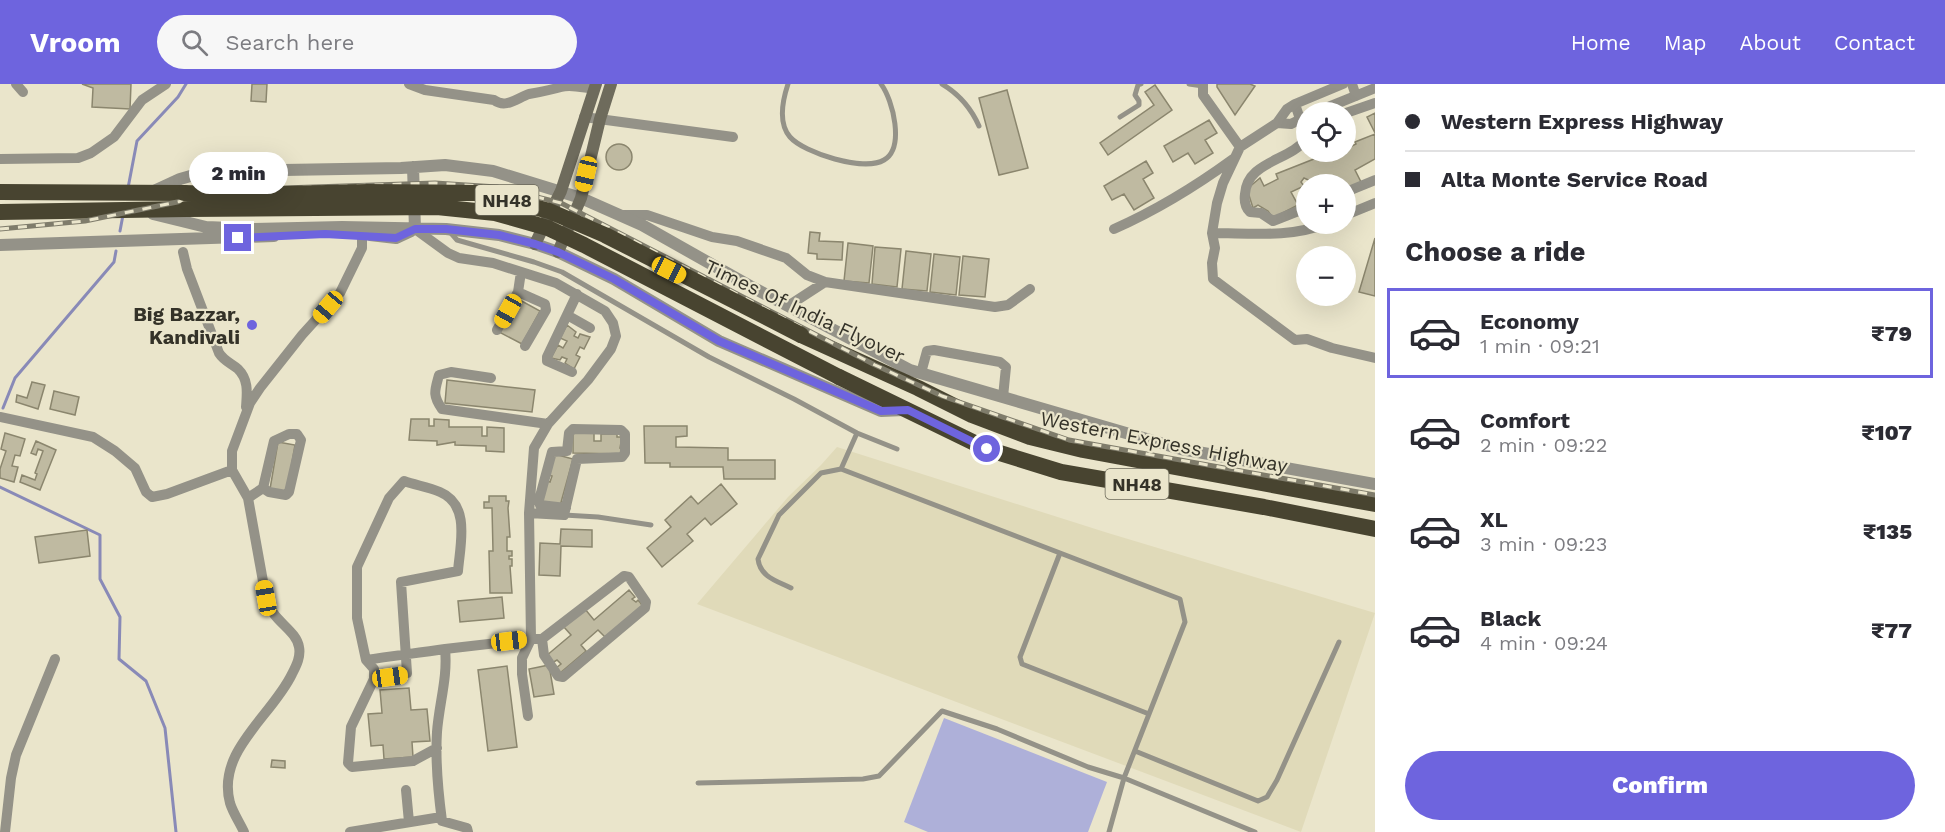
<!DOCTYPE html>
<meta charset="utf-8">
<style>
:root{--surface:#fff;--page:#f7f7f7;--text:#2b2b33;--muted:#7c7c81;--line:#e1e1e2;--accent:#6e64de}
body{margin:0;font-family:"Work Sans",sans-serif;background:var(--page);color:var(--text);height:100vh;display:flex;flex-direction:column;font-size:22px;white-space:nowrap}
*{box-sizing:border-box;margin:0}
p{font-size:20px;color:var(--muted)}
.icon{flex:none;width:33px;height:33px;fill:none;stroke:currentColor;stroke-width:2;stroke-linecap:round;stroke-linejoin:round}
.map{position:relative;flex:1;overflow:hidden}
.panel{display:flex;flex-direction:column;background:var(--surface);width:570px}
.panel>*{flex:none}
.guide{display:grid;align-content:center;height:132px;padding:0 30px;background:var(--surface)}
.buttons{position:absolute;left:1296px;top:18px;display:grid;gap:12px}
.buttons a{display:grid;place-items:center;width:60px;height:60px;border-radius:50%;background:var(--surface);box-shadow:0 6px 24px #0002;font-size:30px}
.end{position:absolute;width:27px;height:27px;margin:-14px;border:8px solid #6e64de;background:#fff;box-shadow:0 0 0 3px #fff}
.from{border-radius:50%}
.bubble{position:absolute;height:42px;border-radius:21px;background:var(--surface);box-shadow:0 6px 24px #0002;font-size:20px;font-weight:800;line-height:42px;text-align:center}
.car{position:absolute;width:18px;height:36px;margin:-18px -9px;border-radius:8px;box-shadow:0 0 4px 2px #0007;background:linear-gradient(#f5c518 24%,#345 0 40%,#f5c518 0 76%,#345 0 86%,#f5c518 0)}
.guide b{display:flex;align-items:center;gap:21px;height:57px;font-size:22px}
.guide b+b{border-top:2px solid var(--line)}
.guide i{width:15px;height:15px;background:var(--text)}
ul{padding:0;list-style:none}
li{display:flex;align-items:center;gap:18px;height:90px;margin:0 12px 9px;padding:0 18px;border:3px solid transparent;border-radius:0px}
li div{flex:1}
li b{display:block;font-size:22px}
li em{font-style:normal;font-weight:800}
li.selected{border-color:var(--accent)}
li>.icon{width:54px;height:54px;stroke-width:1.5}
h2{padding:0 30px;font-size:27px;line-height:72px}
.action{display:flex;gap:12px;margin-top:auto;padding:12px 30px}
.action a{flex:1;height:69px;border-radius:36px;background:var(--accent);color:#fff;font-size:24px;font-weight:800;line-height:69px;text-align:center}
header{display:flex;align-items:center;gap:36px;box-sizing:border-box;height:84px;padding:0 30px;background:var(--accent);color:#fff}
header strong{font-size:28px}
nav{display:flex;gap:33px;margin-inline-start:auto;font-size:21px}
.search{width:420px;height:54px;background:var(--page);display:flex;align-items:center;gap:15px;box-sizing:border-box;padding:0 21px;border-radius:33px;color:var(--muted);font-size:22px}
main{display:flex;flex:1;min-height:0}
.map>svg:first-child{display:block}
.built{fill:#e0dab9}
.green{fill:#aeb0d9}
.lines{fill:none;stroke-linecap:round;stroke-linejoin:round}
.stream{stroke:#898ab7;stroke-width:3}
.building{fill:#bfbaa1;stroke:#8b866e;stroke-width:1.5}
.service{stroke:#949288;stroke-width:5}
.minor{stroke:#949288;stroke-width:10}
.tertiary{stroke:#949288;stroke-width:12}
.secondary{stroke:#6e6b5c;stroke-width:12}
.trunk{stroke:#484430;stroke-width:16}
.rail-casing{stroke:#7f7c6b;stroke-width:5}
.rail{stroke:#eae5cb;stroke-width:3;stroke-dasharray:9;stroke-linecap:butt}
.trunk-bridge{stroke:#484430;stroke-width:16}
.route{stroke:#6e64de;stroke-width:8}
.poi-dot{fill:#6e64de;stroke:#eae5cb;stroke-width:2}
.labels{text-anchor:middle;dominant-baseline:central;stroke-width:4.5;stroke-linejoin:round;paint-order:stroke}
.shield{fill:#eae5cb;stroke:#6b6859;stroke-width:1.5}
.shield-label{font-size:18px;font-weight:bold;fill:#343228}
.street-label{font-size:20px;fill:#343228;stroke:#eae5cb}
.poi-label{font-size:20px;font-weight:bold;fill:#343228;stroke:#eae5cb;text-anchor:end}
</style>
<header>
<strong>Vroom</strong>
<div class="search"><svg class="icon" aria-label="search" viewBox="0 0 24 24"><circle cx="10" cy="10" r="6"/><path d="M15 15l6 6"/></svg>Search here</div>
<nav><a>Home</a><a>Map</a><a>About</a><a>Contact</a></nav>
</header>
<main>
<div class="map">
<svg width="1375" height="748" viewBox="0 0 1375 748">
<rect width="100%" height="100%" fill="#eae5cb"/>
<!-- built -->
<path class="built" d="M837 363 1108 449 1375 529 1301 748 697 520 788 413 821 381Z"/>
<!-- green -->
<path class="green" d="M944 634 1107 698 1088 748H928L904 738Z"/>
<g class="lines">
<!-- stream -->
<path class="stream" d="M128 104 137 57 178 13 186 0
M120 147 123 131
M3 324 15 294 114 178 116 167
M0 403 100 451V495L120 533 119 575 146 597 165 644 176 748"/>
</g>
<!-- building -->
<path class="building" d="M82 0H131L130 25 92 23 93 4Z
M252 0H267L266 18 251 17Z
M1217 0H1250L1255 2 1235 31 1217 3Z
M1155 1 1172 26 1108 71 1100 59 1154 21 1145 8Z
M1007 6 1028 84 999 91 979 14Z
M1375 29V49L1367 33Z
M1209 36 1217 49 1205 56 1213 69 1195 80 1188 69 1173 78 1164 62Z
M1375 50V75L1355 86 1361 98 1346 106V100H1317L1304 94 1301 98 1304 102 1291 108 1298 121 1273 134 1268 127 1258 121 1253 124 1247 105 1260 94 1264 102 1278 95 1276 90 1319 73 1317 68H1346V65L1356 60 1355 58Z
M606 73a13 13 0 1 1 26 0a13 13 0 1 1-26 0Z
M1146 77 1153 89 1143 95 1154 114 1134 126 1124 110 1112 116 1104 102Z
M810 148 820 149 819 157 843 158 842 176 817 175V170L808 169Z
M1375 154V212L1359 208Z
M848 159 873 162 869 199 844 197Z
M875 163 901 165 897 203 872 200Z
M906 167 931 170 927 207 902 205Z
M934 170 960 173 956 211 930 208Z
M963 172 989 175 985 213 959 211Z
M518 215 540 227 522 260 499 248Z
M567 241 576 248 574 252 578 254 580 250 590 253 584 265 580 263 576 271 580 273 574 285 565 279 567 275 562 273 560 276 551 274 558 261 563 264 567 257 560 254Z
M447 296 535 306 532 328 445 319Z
M32 298 45 301 38 325 16 318 17 311 27 314Z
M54 307 79 313 75 331 50 325Z
M411 335H429V342H434V335L449 336V343H482V352H487V343L504 344V368L486 367V362L455 361V358L437 361V357L409 356Z
M644 342H687V352L676 353V363L728 364V376H775V395H724L723 383H670V379H645Z
M5 349 25 355 20 372 15 371 12 382 18 383 14 398 0 394V385L6 367 1 365Z
M573 349H594V357H601V350H617V353H622L620 364H622V370L573 369Z
M36 357 56 366 40 406 20 398 22 391 35 396 37 390 35 389 43 367 38 365 36 371 31 369Z
M278 358 295 361 287 408 270 405Z
M554 370 573 375 560 422 541 417 547 397 550 398 552 392 548 391Z
M721 400 737 420 711 441 705 434 687 450 693 457 662 483 647 464 671 443 665 436 691 412 698 420Z
M489 412H506V417H509L508 424 510 453H507V467H512V472H509V475H512V482H510L512 509H490L489 467H493L492 424H484V418H489Z
M561 445 592 446V463L561 462 560 492 539 491 540 459 560 460Z
M87 446 90 472 39 479 35 453Z
M629 506 635 513 632 515 636 518 638 516 643 522 606 554 598 546 581 561 586 567 560 589 556 584 561 580 557 576 552 579 546 572 571 551 564 543 585 525 594 536Z
M502 513 504 534 460 538 458 517Z
M549 581 554 610 534 613 529 585Z
M507 582 517 663 488 667 478 586Z
M409 604 411 626 427 625 430 657 412 658 413 673 384 675 383 661 371 662 368 630 382 629 380 606Z
M272 676 285 677V684L271 683Z"/>
<g class="lines">
<!-- service -->
<path class="service" d="M788 0C783 15 778 39 790 53 804 69 864 88 884 76 905 64 893 16 881 0
M942 0C959 10 971 24 979 42
M1189 0 1203 2
M1120 33 1139 21V17L1135 11 1138 1 1141 0
M450 148 457 156 534 178 562 188 709 273 794 315 857 349 897 365
M841 385 1180 515 1185 538 1124 694 1109 748
M564 431 598 433 651 441
M1060 469 1020 573 1022 580 1149 630
M791 504C777 497 760 493 758 475L779 431 821 389 841 385 857 349
M1135 667 1258 717 1267 713 1277 696 1339 558
M698 699 863 695 879 692 942 627 997 645 1088 683 1124 694 1255 748"/>
<!-- minor -->
<path class="minor" d="M16 0 23 8
M409 0 425 6 494 16C506 25 517 14 529 10 540 8 551 6 561 3 571 0 584 4 594 5
M1203 0V11L1240 63
M1343 0 1295 20 1287 25 1277 39 1240 63 1223 99 1217 119 1212 149 1215 164 1212 179 1213 195 1295 256 1307 255 1332 264 1375 274
M1352 0 1356 12
M1295 20 1306 53
M1316 28 1375 4
M1346 29 1375 19
M584 33 733 53
M1277 39 1291 40 1305 33
M1306 55C1290 77 1247 77 1245 110 1244 117 1245 123 1250 128L1261 129 1273 137 1306 124
M0 75 78 74 91 69 114 53 142 16 166 0
M1346 108 1375 96
M619 131H647L712 153 737 157 786 174 807 191 825 198 995 223 1008 221 1030 205
M1346 131 1375 119
M415 145 448 169 459 174 493 179 556 199 605 227 613 239 616 252 611 265 588 296 548 340 534 364 529 429 531 555 445 565C448 593 439 620 437 648 435 679 438 707 442 737L467 744 468 748
M1114 145C1157 126 1196 102 1233 75
M1212 149C1249 149 1290 154 1325 140
M183 168 187 185 219 269C224 277 231 279 238 285 249 296 247 309 246 323
M518 208 545 220 546 226 525 262
M788 222 825 198
M567 231 590 244
M497 246 518 208 521 188
M572 288 547 277V273L577 210
M921 289 927 267 934 266 1000 278 1006 283 1003 313
M491 294 451 288 439 291C435 306 432 311 442 325L548 340
M0 333 93 353 115 367 135 384 146 408 152 413 167 410 232 386
M248 414 263 404 269 408 286 411 289 408 301 356 297 350H289L274 357 263 404
M529 429 564 431 577 375 622 373 625 369V350L621 346 573 345 569 349 567 367 552 368 539 416 540 421 566 424
M366 576 374 585V595L351 643 348 679 352 683 413 677 437 664
M374 595 407 589 401 498 458 487C460 461 471 421 440 408 428 403 415 401 404 397L389 414 357 483V534L366 576C392 572 418 569 445 565
M528 632 522 590V574L531 555H542L624 492 629 493 646 518 645 524 563 593 558 592 544 571 542 555
M406 706 409 738
M5 748 11 694 16 671 55 575
M244 748C240 739 233 729 230 719 216 667 272 632 292 590 296 582 301 573 299 563 297 550 282 541 274 530 271 526 269 519 266 514L248 414 232 386V367L250 319 260 304 302 251 340 209 362 164V151
M350 748 441 733"/>
<!-- tertiary -->
<path class="tertiary" d="M413 83 415 145
M154 107 180 95 201 89 231 87 401 84 445 81 493 87 581 114 642 141 750 202 910 286 1181 365 1375 400
M153 130 206 143 254 145 342 143 446 145 499 151 535 160 558 168 614 195 719 257 881 327 904 326
M370 151 396 154 411 147
M0 161 274 152"/>
<!-- secondary -->
<path class="secondary" d="M535 160 561 107 596 0
M558 168 581 114 600 35 611 0"/>
<!-- trunk -->
<path class="trunk" d="M0 108 184 109
M0 128 186 125
M801 251 918 304 972 331 1030 353 1083 366 1375 420
M839 293 987 365 1061 388 1264 423 1375 445"/>
<!-- rail casing -->
<g class="rail-casing">
<path id="rail" d="M0 145 85 137 216 110 283 104 435 99 497 103 561 119 875 281 942 312 1069 356 1375 411"/>
</g>
<!-- rail -->
<use href="#rail" class="rail"/>
<!-- trunk-bridge -->
<path class="trunk-bridge" d="M184 109 248 111 368 108 481 109 549 127 605 151 801 251
M186 125 437 123 495 129 548 144 584 161 839 293"/>
</g>
<g class="lines">
<!-- route -->
<path class="route" d="M238 154 325 150 396 154 415 145H446L499 151 535 160 558 168 614 195 719 257 881 327 908 326 987 365"/>
</g>
<!-- markers -->
<circle class="poi-dot" cx="252" cy="241" r="6"/>
<g class="labels">
<!-- shield labels -->
<g class="shield">
<rect x="475.5" y="101" width="63" height="30" rx="4.5"/>
<rect x="1105.5" y="385" width="63" height="30" rx="4.5"/>
</g>
<g class="shield-label">
<text x="507" y="116">NH48</text>
<text x="1137" y="400">NH48</text>
</g>
<!-- street labels -->
<g class="street-label">
<text transform="translate(805 227) rotate(25)">Times Of India Flyover</text>
<text transform="translate(1164 358) rotate(11)">Western Express Highway</text>
</g>
<!-- poi labels -->
<g class="poi-label">
<text x="240" y="230">Big Bazzar,<tspan x="240" dy="23">Kandivali</tspan></text>
</g>
</g>
</svg>
<div class="buttons">
<a><svg class="icon" aria-label="locate" viewBox="0 0 24 24"><circle cx="12" cy="12" r="6"/><path d="M12 2v4M12 18v4M2 12h4M18 12h4"/></svg></a>
<a>+</a>
<a>−</a>
</div>
<i class="end from" style="left:987px;top:365px"></i>
<i class="end" style="left:238px;top:154px"></i>
<div class="bubble" style="left:189px;top:68px;width:99px">2 min</div>
<i class="car" style="left:586px;top:90px;rotate:193deg"></i>
<i class="car" style="left:669px;top:186px;rotate:117deg"></i>
<i class="car" style="left:328px;top:223px;rotate:220deg"></i>
<i class="car" style="left:508px;top:227px;rotate:209deg"></i>
<i class="car" style="left:266px;top:514px;rotate:350deg"></i>
<i class="car" style="left:509px;top:557px;rotate:83deg"></i>
<i class="car" style="left:390px;top:593px;rotate:82deg"></i>
</div>
<section class="panel">
<div class="guide">
<b><i class="from"></i>Western Express Highway</b>
<b><i></i>Alta Monte Service Road</b>
</div>
<h2>Choose a ride</h2>
<ul>
<li class="selected"><svg class="icon" aria-label="car" viewBox="0 0 24 24"><path d="M5 17H2v-5l4-1 3-4h7l3 4 3 1v5h-3M9 17h6M6 11h13"/><circle cx="7" cy="17" r="2"/><circle cx="17" cy="17" r="2"/></svg><div><b>Economy</b><p>1 min · 09:21</p></div><em>₹79</em></li>
<li><svg class="icon" aria-label="car" viewBox="0 0 24 24"><path d="M5 17H2v-5l4-1 3-4h7l3 4 3 1v5h-3M9 17h6M6 11h13"/><circle cx="7" cy="17" r="2"/><circle cx="17" cy="17" r="2"/></svg><div><b>Comfort</b><p>2 min · 09:22</p></div><em>₹107</em></li>
<li><svg class="icon" aria-label="car" viewBox="0 0 24 24"><path d="M5 17H2v-5l4-1 3-4h7l3 4 3 1v5h-3M9 17h6M6 11h13"/><circle cx="7" cy="17" r="2"/><circle cx="17" cy="17" r="2"/></svg><div><b>XL</b><p>3 min · 09:23</p></div><em>₹135</em></li>
<li><svg class="icon" aria-label="car" viewBox="0 0 24 24"><path d="M5 17H2v-5l4-1 3-4h7l3 4 3 1v5h-3M9 17h6M6 11h13"/><circle cx="7" cy="17" r="2"/><circle cx="17" cy="17" r="2"/></svg><div><b>Black</b><p>4 min · 09:24</p></div><em>₹77</em></li>
</ul>
<div class="action"><a>Confirm</a></div>
</section>
</main>
